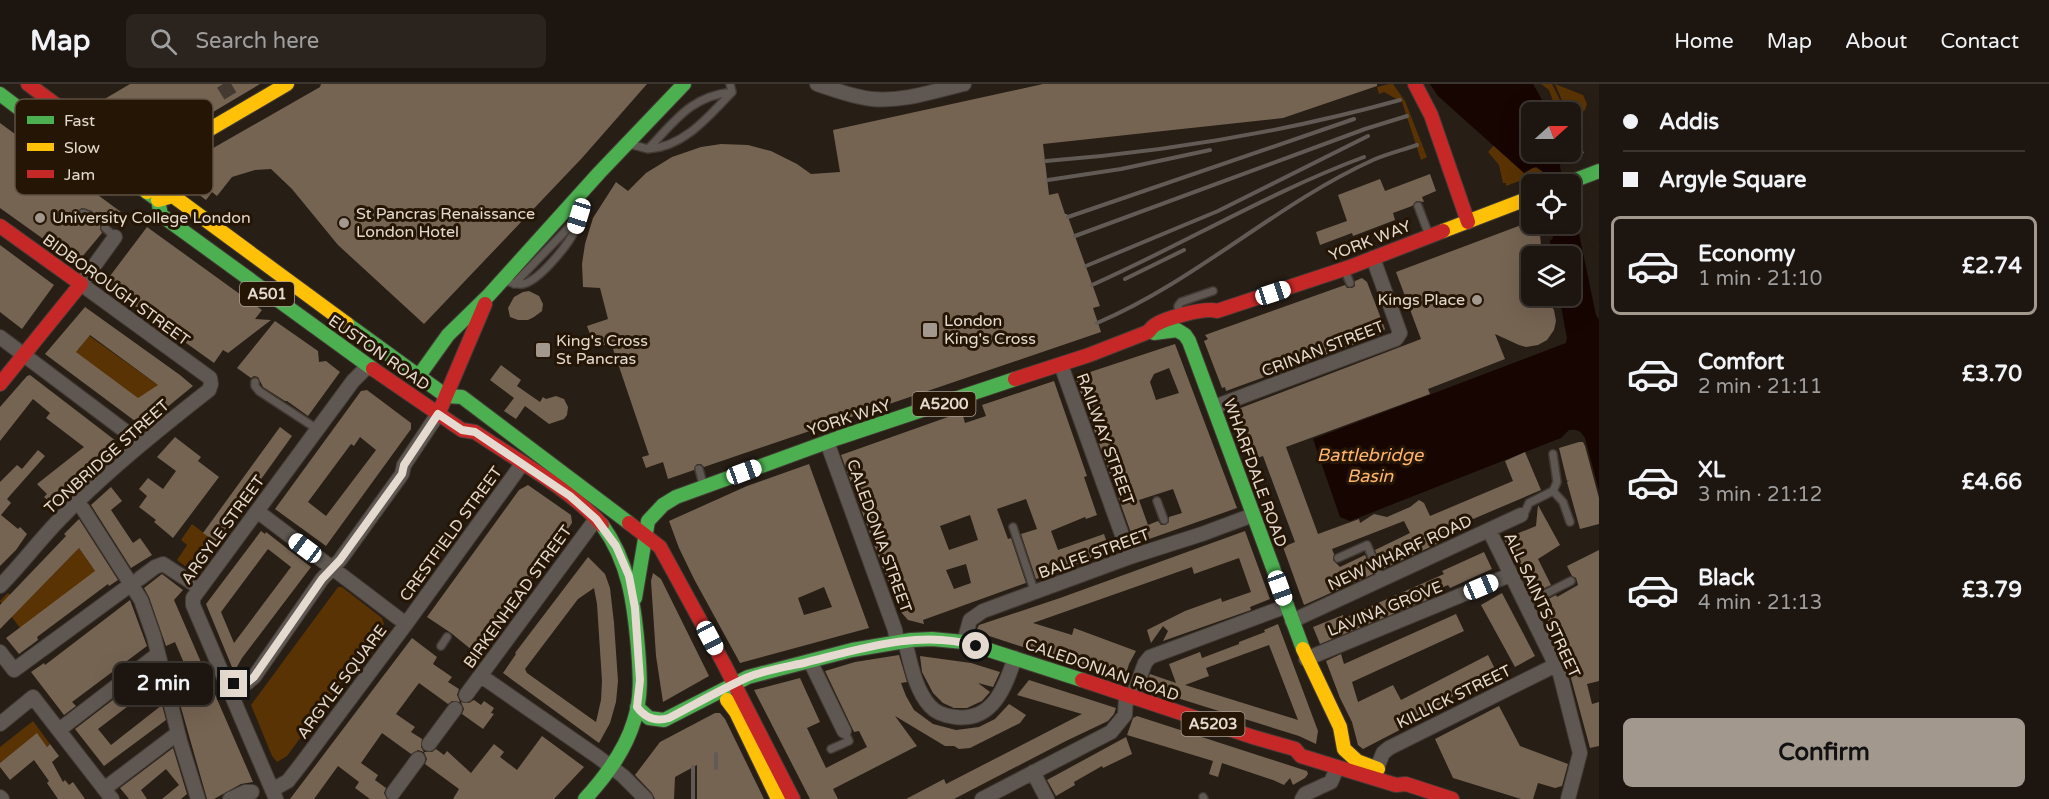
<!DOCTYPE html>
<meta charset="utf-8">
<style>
:root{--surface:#1d1610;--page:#2a231e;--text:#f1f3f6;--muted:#a09f9f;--line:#3b3530;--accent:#a2988e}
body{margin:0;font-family:"Varela Round",sans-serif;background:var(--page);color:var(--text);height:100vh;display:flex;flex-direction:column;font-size:22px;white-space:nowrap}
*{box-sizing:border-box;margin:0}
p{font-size:20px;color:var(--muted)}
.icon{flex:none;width:33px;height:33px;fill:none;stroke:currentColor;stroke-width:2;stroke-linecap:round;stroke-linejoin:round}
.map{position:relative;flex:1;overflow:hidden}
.panel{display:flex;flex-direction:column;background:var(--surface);width:450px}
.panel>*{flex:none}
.hud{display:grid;align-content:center;height:132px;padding:0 24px;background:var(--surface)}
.needle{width:39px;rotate:69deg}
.tools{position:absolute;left:1521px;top:18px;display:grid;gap:12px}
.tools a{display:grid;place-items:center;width:60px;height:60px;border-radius:9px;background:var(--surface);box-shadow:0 6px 24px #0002,0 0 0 2px var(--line);font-size:30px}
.end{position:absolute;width:27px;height:27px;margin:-14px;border:8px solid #e5dacf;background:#111;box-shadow:0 0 0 3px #111}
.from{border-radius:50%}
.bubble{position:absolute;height:42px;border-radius:9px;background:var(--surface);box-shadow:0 6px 24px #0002,0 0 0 2px var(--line);font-size:20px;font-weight:800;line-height:42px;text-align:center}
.car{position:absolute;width:18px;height:36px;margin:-18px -9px;border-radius:8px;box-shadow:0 0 4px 2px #0007;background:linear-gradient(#fff 24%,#345 0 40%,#fff 0 76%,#345 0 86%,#fff 0)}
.hud b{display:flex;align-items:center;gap:21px;height:57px;font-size:22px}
.hud b+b{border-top:2px solid var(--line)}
.hud i{width:15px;height:15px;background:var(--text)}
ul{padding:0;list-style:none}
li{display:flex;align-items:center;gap:18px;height:99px;margin:0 12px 9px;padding:0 12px;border:3px solid transparent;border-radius:9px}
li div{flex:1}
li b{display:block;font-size:22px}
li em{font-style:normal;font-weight:800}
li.selected{border-color:var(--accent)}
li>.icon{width:54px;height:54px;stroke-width:1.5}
.cta{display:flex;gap:12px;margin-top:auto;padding:12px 24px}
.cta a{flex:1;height:69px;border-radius:9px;background:var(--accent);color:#111;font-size:24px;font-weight:800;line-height:69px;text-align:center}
header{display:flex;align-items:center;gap:36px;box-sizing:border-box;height:84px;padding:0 30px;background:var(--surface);border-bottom:2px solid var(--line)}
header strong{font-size:28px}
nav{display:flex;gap:33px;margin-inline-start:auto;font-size:21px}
.search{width:420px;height:54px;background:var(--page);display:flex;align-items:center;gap:15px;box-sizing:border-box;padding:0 21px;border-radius:9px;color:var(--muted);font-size:22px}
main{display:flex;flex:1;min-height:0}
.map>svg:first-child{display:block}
.green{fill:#593303}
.water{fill:#170502}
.building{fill:#766452;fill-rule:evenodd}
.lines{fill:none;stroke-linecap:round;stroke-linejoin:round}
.street-tunnel{stroke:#443a32;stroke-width:14;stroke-dasharray:14 7;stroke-linecap:butt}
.lane-casing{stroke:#433b35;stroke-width:10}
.street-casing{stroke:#433b35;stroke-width:16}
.fast-casing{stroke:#433b35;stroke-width:16}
.slow-casing{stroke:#433b35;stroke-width:16}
.jam-casing{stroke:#433b35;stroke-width:16}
.lane{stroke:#5f5852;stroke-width:7}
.street{stroke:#5f5852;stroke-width:14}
.fast{stroke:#4caf50;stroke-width:14}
.slow{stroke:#ffc107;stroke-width:14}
.jam{stroke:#c62828;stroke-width:14}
.rail{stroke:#625a55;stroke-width:4}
.route{stroke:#e5dacf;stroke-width:8}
.poi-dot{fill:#a2988e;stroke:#251505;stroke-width:2}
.labels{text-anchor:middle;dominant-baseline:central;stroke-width:6;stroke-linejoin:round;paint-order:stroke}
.shield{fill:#251505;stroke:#ab9f92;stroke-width:1.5}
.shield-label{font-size:15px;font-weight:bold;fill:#e5dacf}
.poi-label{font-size:16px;fill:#e5dacf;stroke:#251505;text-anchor:start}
.street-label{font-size:16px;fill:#e5dacf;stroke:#251505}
.water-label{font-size:18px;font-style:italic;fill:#feb46c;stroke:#251505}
.key{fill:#251505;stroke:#5f5042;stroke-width:1.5}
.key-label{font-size:16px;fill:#e5dacf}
</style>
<header>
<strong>Map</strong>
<div class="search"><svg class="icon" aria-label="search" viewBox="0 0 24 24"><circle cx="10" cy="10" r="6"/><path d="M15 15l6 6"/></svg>Search here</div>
<nav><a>Home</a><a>Map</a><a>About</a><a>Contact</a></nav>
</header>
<main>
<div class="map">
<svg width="1599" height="715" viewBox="0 0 1599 715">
<rect width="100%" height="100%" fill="#271e16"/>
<!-- green -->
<path class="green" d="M1389 0H1393L1405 17 1427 73 1421 76 1402 18 1384 8 1379 10 1377 3Z
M1541 0H1552L1566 28H1557L1549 6Z
M1555 0 1583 11 1587 20 1585 26 1577 32H1571L1570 28H1567Z
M1494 61 1524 89 1535 83 1543 88 1506 102V99H1503L1499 81 1488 68Z
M88 251 158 301H168L142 311 141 317 74 267 79 265Z
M192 440 216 458 194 489 177 476 187 461 181 456Z
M79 464 97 490 26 552 0 517 8 509 22 522Z
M338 503H342L382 534 384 540 287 672 277 678 272 672 251 621Z
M33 637 50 660 47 663 37 650 0 679V663Z"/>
<!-- water -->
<path class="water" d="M1430 0H1533L1549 28H1532V68H1561L1560 82 1563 100H1547L1543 88 1537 83 1532 84 1524 89 1438 12Z
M1571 137 1575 140 1578 145 1596 231 1599 236V407L1585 354C1581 347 1577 345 1569 346L1561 354 1350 437 1340 433 1313 355 1566 259 1567 254 1559 212H1570V172H1552L1550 157 1553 154 1552 145 1556 140H1570Z"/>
<!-- building -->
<path class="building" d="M130 0H260L149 66 91 23Z
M321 0H647L582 74 424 240 338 161 292 105 271 85 255 86 232 93 217 112 212 108 206 116 186 101 193 93 187 89 201 71 320 3Z
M1043 0H1377V2L1283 34 1043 60 1049 111 1058 109 1065 130H1067L1100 222 1093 224 1101 248 704 383 701 380H697L694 386 668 395 663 378 646 384 642 373 649 371 611 259 595 264 587 242 608 235 600 204 583 203 582 180 585 160 593 134 616 98 628 107 646 89 672 73 701 63 721 60 748 61 771 67 797 80 811 90 840 88 833 46Z
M0 39 121 128 109 140 104 139 100 141V145L102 149 77 179 0 124ZM82 124 92 127 94 131 92 135 86 136 79 133 78 127Z
M1570 40 1584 69 1574 73 1570 64Z
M1430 90 1436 107 1422 113 1424 118 1417 117 1412 122 1393 129 1395 136 1353 152 1352 149 1320 161 1316 148 1347 137 1338 111 1380 95 1385 107Z
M1532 137V140H1539L1542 172H1532V212H1543L1546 214 1554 226 1556 237 1554 246 1547 256 1538 261 1526 263 1519 261 1495 250 1505 275 1428 305 1430 310 1286 363 1318 450 1359 435 1360 439 1374 430 1387 433 1410 423 1419 416 1424 419 1430 432 1513 397 1505 377 1525 368 1541 406 1438 450 1441 458 1383 485 1375 466 1410 449 1404 437 1332 465 1334 470 1333 476 1340 483 1365 471 1373 490 1304 521 1283 463 1295 458 1263 372 1248 377 1230 328 1421 255 1396 188Z
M147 143 262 226 255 235 271 236 228 269 223 266 214 279 104 200Z
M0 161 54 201 22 245 0 228Z
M1362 194 1367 198 1385 245 1382 250 1226 307 1225 303 1222 304 1204 257 1208 255 1205 251 1345 201 1347 204H1352L1355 202V197Z
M529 207 539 212 543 220 542 227 534 233 528 236H518L510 233 508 224 514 213 523 208Z
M85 223 180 291 193 302 143 343 45 270ZM90 251 158 301 138 314 76 268Z
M275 237 318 267 319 278 326 277 340 288 308 332 287 317H285L263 303 258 293 254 292 251 294 237 284Z
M1175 260 1237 424 1135 460 1075 293ZM1169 284 1179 309 1156 316 1150 298 1154 290ZM1173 405 1182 429 1169 433V438L1165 441H1161L1158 437 1148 441 1139 416Z
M501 281 521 296 517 302 540 318 543 313 546 315 556 312 564 315 568 323 567 331 564 335 549 340 525 322 516 335 504 327 514 314 490 296Z
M30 291 116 357 117 361 69 403 53 421 44 413 47 410 37 400 84 363 46 334 50 329 33 315 0 357V323L27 292Z
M1054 297 1087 392 1084 393 1097 431 1086 435 1085 433 1051 447 1058 466 1104 450 1110 468 1036 495 1021 450 1037 445 1026 415 997 425 1008 455 1011 454 1026 499 923 536 924 540 908 536 900 527 879 474 841 371 962 328 965 339 986 332 982 321ZM970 431 978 456 949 466 940 442ZM966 480 971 499 954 505 946 486Z
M367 306 411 339V345L326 462 275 425 361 307ZM360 353 376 366 326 432 308 418 351 360 354 362Z
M280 343 292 352 216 458 203 449Z
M175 353 201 373 198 377 219 393 173 454 154 438 156 436 139 423 147 412 139 405 148 394 163 405 176 387 157 373Z
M1579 358H1583L1585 362 1599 414V440L1580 445 1567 398 1569 396 1567 397 1559 364Z
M38 366 45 372 7 415 11 419 1 431 18 445 20 443 27 450 16 466 0 482V398L17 381 22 385Z
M809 380 869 544 740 579 694 495 679 464 669 437 747 402ZM824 503 832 523 804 531 798 514Z
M528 401 571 431 572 439 532 495 530 494 506 526 509 528 478 571 451 549 427 533 519 406Z
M111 403 122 417 111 426 133 459 140 454 152 471 131 484 91 421Z
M1538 421 1560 461 1538 475 1551 501 1532 510 1504 455 1536 442Z
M79 435 118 496 109 502 108 500 37 553 38 556 19 570 6 554 95 487 79 464 0 545V521L66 452 64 450Z
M261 447 265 450 266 448 311 483 242 574 234 588 206 520ZM268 465 291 483 234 559 221 528Z
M1245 447 1270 515 1250 523 1251 526 1163 557 1168 547 1163 542 1151 559 1147 546 1185 527 1221 514 1222 518 1251 508 1239 474 1194 490 1192 483 1033 539 1072 551 1074 544 1136 567 1129 580 1124 596 980 549 977 545 979 541 1060 514Z
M1599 466V597L1587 600 1592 620 1599 618V662L1590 664 1568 583 1538 520 1556 511 1557 513 1578 501 1576 494 1572 492 1567 482Z
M1484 468 1492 485 1450 504 1448 501 1430 509 1432 514 1320 560 1313 543 1343 531 1344 534 1444 490 1442 487Z
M588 473 605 490 610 504 614 539 618 597 616 618 610 639 599 659 503 589 516 570 515 569ZM594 504 597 520 602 597 601 616 596 638 527 589 525 585 578 515Z
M653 489 661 495 709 592 663 618 656 572 651 497Z
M162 490 183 506 174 516 253 698 241 700 214 715H207L180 620 198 612 175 558 166 562 149 513 144 504Z
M1502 509 1535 572 1515 583 1481 521Z
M130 516 147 562 72 618 76 622 64 631 31 588 44 579 45 581Z
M1456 530 1464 547 1352 598 1358 618 1393 601 1401 616 1488 571 1497 589 1442 618 1444 623 1363 665 1358 661 1352 638 1340 614 1326 577 1341 570 1344 580Z
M1278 540 1318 647 1316 660 1299 652 1145 604 1150 590 1176 599 1169 580 1200 568 1202 574 1239 560V558L1265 548 1264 546ZM1269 561 1298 636 1185 601 1209 592 1206 584Z
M412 554 437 573 433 580 452 593 448 598 459 605 457 611 460 618 452 617 448 620 419 599 396 630 415 643 411 648 422 655 421 663 424 668H432L436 665 444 671 447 667 471 689 494 660 504 668 500 673 517 686 542 652 584 683 554 715H453L459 705 425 680 427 675 424 668 418 666 411 670 382 649 361 679 378 691 375 696 386 704 384 709 387 715H370L355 704 359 698 338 682 314 715H290Z
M899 571 907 598 901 599 906 612 914 626 933 640 956 646 979 643 995 635 1009 620 1026 631 1020 639 970 664 959 665 954 662H945L895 632 917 662 833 705 838 715H810L754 606 800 594 820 638 807 644 826 684 867 663 859 647 854 648 825 587 855 578Z
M920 572 971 579 1000 588 993 603 978 599 990 608 982 617 967 624H954L943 619 933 609 922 588Z
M153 585 157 600 98 645 111 661 162 621 166 636 104 682 75 645Z
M1029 596 1116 624 1114 630 1108 637 1066 657 954 715H906L944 695 946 700 1082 630 1017 611Z
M474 616 481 621 484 617 494 624 491 629 494 630 483 645 462 630 464 625 461 618 469 619Z
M1499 622 1520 662 1568 680 1562 702 1555 704 1538 699 1533 715H1521L1453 694 1435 655Z
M715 629H720L725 635 764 715H697V681L675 693 674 715H655L652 709 635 691 660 658Z
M1137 632 1307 687 1308 690 1305 694 1293 701 1290 694 1284 701 1273 696 1222 679 1218 693 1209 690 1213 677 1127 651 1133 634Z
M37 649 47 663 50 660 59 672 52 678 63 698 65 696 69 701 73 698 85 715H58L47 699 49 697 34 676 10 696 0 683V679Z
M1126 653 1132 670 1103 684 1102 682 1074 698 1075 701 1056 712 1047 696Z
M173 664 187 710 181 715H162L179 701 166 685 141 706 147 715H129L120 704Z"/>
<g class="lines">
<!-- street-tunnel -->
<path class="street-tunnel" d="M223 0 233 16"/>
<!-- lane casing -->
<g class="lane-casing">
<path id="lane" d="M633 61 648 65C675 37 691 12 732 8L730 0
M648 65C684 63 709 32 732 8
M1418 122 1429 151
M83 129 88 131
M105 144 115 153
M1345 187 1350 199
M505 196C511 199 517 201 523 200 539 197 569 160 575 146 579 136 579 128 580 118
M514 200 578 134
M1179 229 1178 222 1181 218 1213 207
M255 298V302L259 307 317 345
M1553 370 1557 398 1553 407 1563 418 1570 438
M699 385 703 400
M1157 417 1164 436
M1521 431 1525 428 1529 419 1553 407
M1013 443 1035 509
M1338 474 1367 461 1382 496
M1525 520 1571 497
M441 562 447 553
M831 665 849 657 844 647
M1203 713 1204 715"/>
</g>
<!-- street casing -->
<g class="street-casing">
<path id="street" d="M817 0C835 6 853 13 872 15 903 18 934 7 964 0
M0 253 129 350 139 362
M1061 281 1130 473
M1214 323 1396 255 1400 249 1373 174
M827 358 895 546 897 558
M83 425 141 516 154 553 180 657 198 715
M257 427 406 540
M1489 446 1560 590 1580 669 1568 715
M139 495 155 483 163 480 200 504
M0 502C22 480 40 455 62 433 107 387 158 346 209 306L211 300 210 294 81 200 115 153
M1292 537 1521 431
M905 557C910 577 915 606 930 622 936 629 946 632 955 633 993 638 1005 603 1015 574
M964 558 970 536 983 527 1130 473 1202 450 1253 431
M0 568 14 586 126 504
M1306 575 1510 491
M810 577 844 647
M481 592 598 673 623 692 646 715
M226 597 243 602 254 593 322 495 340 476 402 390 404 381 438 330
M466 611 596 435
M1132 614 1145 579 1150 573 1287 522
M0 640 33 613 112 715
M59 646 158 570
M429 660 455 625
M1377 684 1383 669 1389 664 1556 581
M1033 688 1047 715
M104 705 178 649
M272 706 288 697 302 679 406 540 522 380
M393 709 418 675
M0 713 2 715
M230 715 245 708H252
M276 715 193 521V514L353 297 368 282
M982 715 1111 648 1125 631 1126 612
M1302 715 1305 710 1331 698 1337 684"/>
</g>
<!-- fast casing -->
<g class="fast-casing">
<path id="fast" d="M0 10 116 98 130 96 158 116 161 131 373 285
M1565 100 1599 87
M347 240 446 312 462 313 629 439
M1154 249 1177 246 1185 251 1189 257 1303 565
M418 293 448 251 489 211 599 89 684 0
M635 514 648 437 663 421 676 413 838 354 1015 295
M637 623 649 634 664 636 748 593 852 566 911 556 932 555 964 558 1082 596
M585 715C606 692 625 667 634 637 642 613 640 589 638 564 634 519 629 478 602 441"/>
</g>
<!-- slow casing -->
<g class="slow-casing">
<path id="slow" d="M147 108 157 88 188 58 287 0
M158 116 173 112 347 240
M1443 147 1532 113
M1303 565 1340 643 1344 665 1357 677 1378 685
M727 616 736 628 778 715"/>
</g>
<!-- jam casing -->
<g class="jam-casing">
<path id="jam" d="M28 0 129 75 130 96
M1415 0 1431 31 1468 138
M0 142 81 200 0 300
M373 285 462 346 475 348C516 376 569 404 602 441
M1015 295 1089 271 1148 248C1150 246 1152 243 1155 241 1166 234 1205 223 1217 227L1350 183 1443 147
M440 326 485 220
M629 439 660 463 724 580 793 715
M1082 596 1253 653 1295 665 1301 672 1396 701 1406 700 1452 715"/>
</g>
<!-- lane -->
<use href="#lane" class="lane"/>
<!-- street -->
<use href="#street" class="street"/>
<!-- fast -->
<use href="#fast" class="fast"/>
<!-- slow -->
<use href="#slow" class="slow"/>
<!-- jam -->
<use href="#jam" class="jam"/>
<!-- rail -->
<path class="rail" d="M1046 77C1165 68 1284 48 1400 16
M1048 96 1121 85 1210 66
M1068 133 1354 35
M1075 152 1365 45 1407 32
M1086 182 1218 127 1368 52
M1125 195 1184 166
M1092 201C1184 160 1270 108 1364 73
M1097 239C1196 197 1276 120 1373 76 1387 70 1403 66 1417 61
M716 670V684
M693 683V715"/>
</g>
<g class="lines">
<!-- route -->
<path class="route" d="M234 600 243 602 254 593 322 495 340 476 402 390 404 381 438 330 462 346 475 348 570 412 596 435 616 462 629 492 635 524 640 596 637 623C645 634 655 638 669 634 694 621 720 606 746 594 764 586 785 583 804 579 860 565 920 545 976 562"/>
</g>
<!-- markers -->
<g class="poi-dot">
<circle cx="40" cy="134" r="6"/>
<circle cx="344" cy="139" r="6"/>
<circle cx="1477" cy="216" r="6"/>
<rect x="922" y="238" width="16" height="16" rx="3"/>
<rect x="535" y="258" width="16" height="16" rx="3"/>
</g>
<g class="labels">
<!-- shield labels -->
<g class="shield">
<rect x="240" y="198" width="54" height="24" rx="4.5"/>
<rect x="912.5" y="308" width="63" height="24" rx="4.5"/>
<rect x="1181.5" y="628" width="63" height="24" rx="4.5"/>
</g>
<g class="shield-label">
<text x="267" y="210">A501</text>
<text x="944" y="320">A5200</text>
<text x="1213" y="640">A5203</text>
</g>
<!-- poi labels -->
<g class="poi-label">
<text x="356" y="130">St Pancras Renaissance<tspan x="356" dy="18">London Hotel</tspan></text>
<text x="52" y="134">University College London</text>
<text x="1465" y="216" text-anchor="end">Kings Place</text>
<text x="944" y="237">London<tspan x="944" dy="18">King's Cross</tspan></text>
<text x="556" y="257">King's Cross<tspan x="556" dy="18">St Pancras</tspan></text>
</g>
<!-- street labels -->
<g class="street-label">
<text transform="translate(1370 157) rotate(-21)">YORK WAY</text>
<text transform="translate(116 206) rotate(36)">BIDBOROUGH STREET</text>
<text transform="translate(1323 265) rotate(-21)">CRINAN STREET</text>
<text transform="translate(379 269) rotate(35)">EUSTON ROAD</text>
<text transform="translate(849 334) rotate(-18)">YORK WAY</text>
<text transform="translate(1105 355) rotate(70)">RAILWAY STREET</text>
<text transform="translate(107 373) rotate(-42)">TONBRIDGE STREET</text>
<text transform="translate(1255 389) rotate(70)">WHARFDALE ROAD</text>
<text transform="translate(223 446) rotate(-54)">ARGYLE STREET</text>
<text transform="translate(451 450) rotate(-54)">CRESTFIELD STREET</text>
<text transform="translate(879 452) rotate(70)">CALEDONIA STREET</text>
<text transform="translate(1400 469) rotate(-25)">NEW WHARF ROAD</text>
<text transform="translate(1094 470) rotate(-20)">BALFE STREET</text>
<text transform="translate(518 513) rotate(-54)">BIRKENHEAD STREET</text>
<text transform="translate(1542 521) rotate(65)">ALL SAINTS STREET</text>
<text transform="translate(1385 525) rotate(-22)">LAVINA GROVE</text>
<text transform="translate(1102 586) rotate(19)">CALEDONIAN ROAD</text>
<text transform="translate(342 598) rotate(-53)">ARGYLE SQUARE</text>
<text transform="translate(1454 613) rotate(-26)">KILLICK STREET</text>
</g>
<!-- water labels -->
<g class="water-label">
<text x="1370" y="371">Battlebridge<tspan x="1370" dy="21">Basin</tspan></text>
</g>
</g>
<!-- legend -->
<rect x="15" y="15" width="198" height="96" rx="9" class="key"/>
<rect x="27" y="32" width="27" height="8" fill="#4caf50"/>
<rect x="27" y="59" width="27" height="8" fill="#ffc107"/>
<rect x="27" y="86" width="27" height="8" fill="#c62828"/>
<g class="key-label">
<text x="64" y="42">Fast</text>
<text x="64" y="69">Slow</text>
<text x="64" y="96">Jam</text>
</g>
</svg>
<div class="tools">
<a><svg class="needle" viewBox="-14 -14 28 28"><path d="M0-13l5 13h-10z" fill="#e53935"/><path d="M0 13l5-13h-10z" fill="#a09f9f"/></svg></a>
<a><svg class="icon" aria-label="locate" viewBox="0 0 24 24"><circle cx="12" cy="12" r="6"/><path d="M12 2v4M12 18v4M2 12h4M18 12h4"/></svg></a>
<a><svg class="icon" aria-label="layers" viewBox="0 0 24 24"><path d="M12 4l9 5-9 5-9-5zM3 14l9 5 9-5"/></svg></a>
</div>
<i class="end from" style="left:976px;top:562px"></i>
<i class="end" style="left:234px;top:600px"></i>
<div class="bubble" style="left:114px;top:579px;width:99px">2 min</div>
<i class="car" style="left:579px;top:132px;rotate:197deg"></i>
<i class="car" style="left:1273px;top:209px;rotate:72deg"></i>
<i class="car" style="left:744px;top:388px;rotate:70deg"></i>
<i class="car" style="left:305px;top:464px;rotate:307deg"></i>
<i class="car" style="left:1481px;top:503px;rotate:67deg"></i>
<i class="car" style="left:1280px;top:504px;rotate:160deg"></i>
<i class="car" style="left:710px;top:554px;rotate:152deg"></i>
</div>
<section class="panel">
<div class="hud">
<b><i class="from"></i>Addis</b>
<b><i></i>Argyle Square</b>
</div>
<ul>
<li class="selected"><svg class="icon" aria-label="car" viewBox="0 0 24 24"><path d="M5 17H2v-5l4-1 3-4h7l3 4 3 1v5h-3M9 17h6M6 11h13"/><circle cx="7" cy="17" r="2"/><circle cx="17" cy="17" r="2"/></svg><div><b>Economy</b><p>1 min · 21:10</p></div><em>£2.74</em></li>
<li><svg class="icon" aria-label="car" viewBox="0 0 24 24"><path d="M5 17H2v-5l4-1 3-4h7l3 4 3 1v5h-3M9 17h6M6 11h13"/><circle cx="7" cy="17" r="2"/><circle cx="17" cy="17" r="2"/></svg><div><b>Comfort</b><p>2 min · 21:11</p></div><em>£3.70</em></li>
<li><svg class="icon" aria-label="car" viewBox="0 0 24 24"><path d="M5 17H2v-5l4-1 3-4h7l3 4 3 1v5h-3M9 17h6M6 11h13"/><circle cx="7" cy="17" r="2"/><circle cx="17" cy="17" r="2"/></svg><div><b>XL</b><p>3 min · 21:12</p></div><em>£4.66</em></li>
<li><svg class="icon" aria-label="car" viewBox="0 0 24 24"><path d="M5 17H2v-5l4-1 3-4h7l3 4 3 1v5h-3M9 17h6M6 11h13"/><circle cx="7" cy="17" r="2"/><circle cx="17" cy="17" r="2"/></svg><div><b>Black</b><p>4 min · 21:13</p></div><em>£3.79</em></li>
</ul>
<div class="cta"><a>Confirm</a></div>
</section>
</main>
